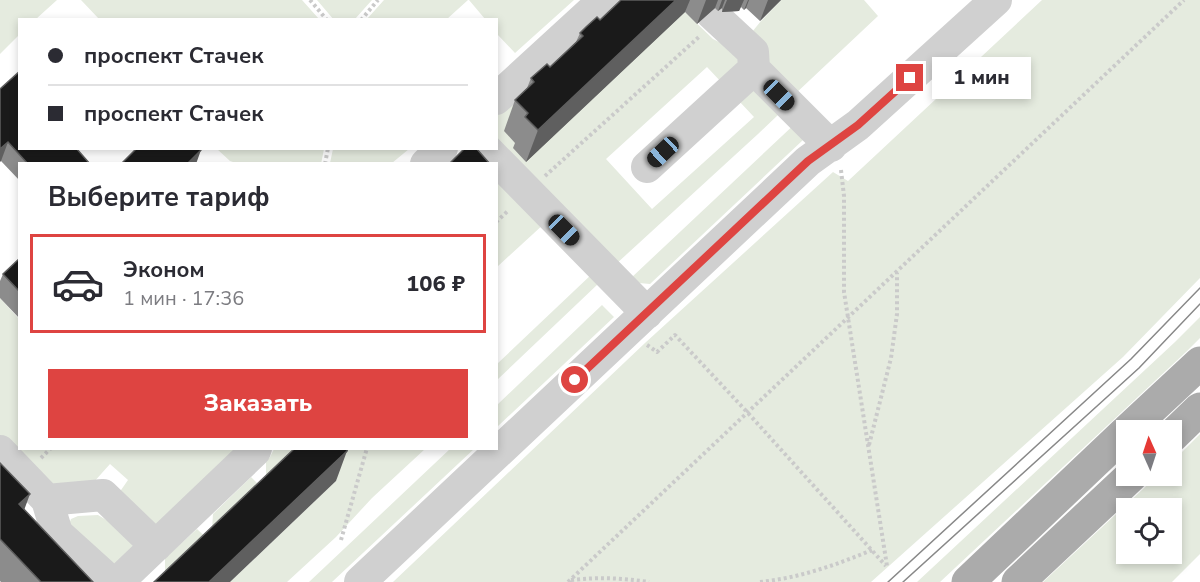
<!DOCTYPE html>
<html lang="ru">
<meta charset="utf-8">
<style>
:root{--surface:#fff;--page:#f7f7f7;--text:#2b2b33;--muted:#7c7c81;--line:#e1e1e2;--accent:#de4441}
body{margin:0;font-family:"Nunito Sans",sans-serif;background:var(--page);color:var(--text);height:100vh;display:flex;flex-direction:column;font-size:22px;white-space:nowrap}
*{box-sizing:border-box;margin:0}
p{font-size:20px;color:var(--muted)}
.icon{flex:none;width:33px;height:33px;fill:none;stroke:currentColor;stroke-width:2;stroke-linecap:round;stroke-linejoin:round}
.map{position:relative;flex:1;overflow:hidden}
.sheet{position:absolute;left:18px;top:162px;width:480px;height:288px;display:flex;flex-direction:column;background:var(--surface);border-radius:0px;box-shadow:0 3px 9px #0003}
.sheet>*{flex:none}
.guide{position:absolute;left:18px;top:18px;width:480px;height:132px;border-radius:0px;box-shadow:0 3px 9px #0003;display:grid;align-content:center;height:132px;padding:0 30px;background:var(--surface)}
.needle{width:39px;rotate:357deg}
.tools{position:absolute;left:1116px;top:420px;display:grid;gap:12px}
.tools a{display:grid;place-items:center;width:66px;height:66px;border-radius:0px;background:var(--surface);box-shadow:0 3px 9px #0003;font-size:30px}
.end{position:absolute;width:27px;height:27px;margin:-14px;border:8px solid #de4441;background:#fff;box-shadow:0 0 0 3px #fff}
.from{border-radius:50%}
.bubble{position:absolute;height:42px;border-radius:0px;background:var(--surface);box-shadow:0 3px 9px #0003;font-size:20px;font-weight:800;line-height:42px;text-align:center}
.car{position:absolute;width:18px;height:36px;margin:-18px -9px;border-radius:8px;box-shadow:0 0 4px 2px #0007;background:linear-gradient(#222 24%,#8ab4d8 0 40%,#222 0 76%,#8ab4d8 0 86%,#222 0)}
.guide b{display:flex;align-items:center;gap:21px;height:57px;font-size:22px}
.guide b+b{border-top:2px solid var(--line)}
.guide i{width:15px;height:15px;background:var(--text)}
ul{padding:0;list-style:none}
li{display:flex;align-items:center;gap:18px;height:99px;margin:0 12px 9px;padding:0 18px;border:3px solid transparent;border-radius:0px}
li div{flex:1}
li b{display:block;font-size:22px}
li em{font-style:normal;font-weight:800}
li.selected{border-color:var(--accent)}
li>.icon{width:54px;height:54px;stroke-width:1.5}
h2{padding:0 30px;font-size:27px;line-height:72px}
.button{display:flex;gap:12px;margin-top:auto;padding:12px 30px}
.button a{flex:1;height:69px;border-radius:0px;background:var(--accent);color:#fff;font-size:24px;font-weight:800;line-height:69px;text-align:center}
.map>svg:first-child{display:block}
.green{fill:#e5ebdf;fill-rule:evenodd}
.lines{fill:none;stroke-linecap:round;stroke-linejoin:round}
.path{stroke:#cacaca;stroke-width:4;stroke-dasharray:3 3;stroke-linecap:butt}
.minor{stroke:#d0d0d0;stroke-width:32}
.major{stroke:#ababab;stroke-width:33}
.tram{stroke:#888;stroke-width:1.5}
.wall{fill:#8c8c8c}
.shaded-wall{fill:#5f5f5f}
.building{fill:#1a1a1a;stroke:#5f5f5f;stroke-width:1.5}
.route{stroke:#de4441;stroke-width:8}
</style>
<div class="map">
<svg width="1200" height="582" viewBox="0 0 1200 582">
<rect width="100%" height="100%" fill="#fff"/>
<!-- green -->
<path class="green" d="M0 0H57L36 19 20 20 19 35 0 54Z
M81 0H302L319 19H99Z
M317 0H372L355 19 334 20Z
M384 0H468L447 19H367Z
M469 0H574L515 53 497 34 496 20 485 19Z
M781 0H864L878 16 794 95 779 114 758 134 615 265 497 144V109L685 12 713 39 731 48 743 43 761 21ZM707 67 754 117 652 209 606 159Z
M1042 0H1200V278L1123 357 871 582H393L645 343 833 172 848 181Z
M798 121 802 130 803 140 650 284 639 283 631 278Z
M217 149H324L321 164 236 163 230 161Z
M333 149V148L409 149 392 163H330Z
M496 172 545 223 497 267H496Z
M593 273 598 284 497 380V364Z
M0 298 19 319 20 448 239 449 156 528 119 493 128 480 110 464 93 483 50 489 0 436Z
M602 305 614 317 497 427V405Z
M1200 317V338L1186 352 940 582H917L1175 342Z
M1200 434V554L1172 582H1043L1157 476H1172V462ZM1126 508H1172V554H1126Z
M451 448 474 449 332 582H309Z
M274 449H305L266 479V461L270 457Z
M344 449H425L372 498 336 537 287 582H230L336 481Z
M251 477 268 494 212 530 213 514Z
M98 515 108 521 133 544 132 553 118 565 106 563 69 524 71 519 78 516Z
M197 529 214 545 165 574V558Z"/>
<g class="lines">
<!-- path -->
<path class="path" d="M310 0 327 20
M361 20 378 0
M325 164 328 148
M841 170 844 196V292L887 566
M545 176 700 36
M496 222 509 210
M647 345 657 352 675 335 748 413 886 566
M869 445 891 358 897 314V273
M41 458 51 448
M341 540 367 448
M571 580C598 577 622 578 649 582
M568 582 1184 0
M760 582C799 578 836 565 872 550"/>
<!-- minor -->
<path class="minor" d="M711 13 753 52 754 69
M496 99 604 0
M485 148 647 313
M426 164 442 148
M647 167 754 69 831 146
M0 451 47 500 57 533 109 580 122 578 255 451 256 448
M47 500 103 495 156 546
M360 582 808 161 858 125 996 0"/>
<!-- major -->
<path class="major" d="M1128 430 1200 363
M1172 436 1200 409
M968 582 1126 432
M1018 582 1131 476"/>
<!-- tram -->
<path class="tram" d="M888 582 1131 359 1200 288
M903 582 1139 368 1200 304"/>
</g>
<!-- wall -->
<path class="wall" d="M621 0H781L760 21 746 8 744 10 741 7 739 11 722 12V8L718 11 715 8 697 24 685 12 526 162 513 148 515 143 504 131 515 100 527 88 531 78 550 67 576 42 580 33 600 20Z
M0 89 20 148 90 164H20V181L1 161Z
M20 258V319L0 298V281L3 274Z
M0 463 24 510 93 582H1L0 581Z"/>
<!-- shaded-wall -->
<path class="shaded-wall" d="M676 0H690L685 12 526 162 538 130Z
M706 0H718L715 8 697 24Z
M722 0H725L722 8 718 11Z
M727 0H744L739 11 722 12Z
M748 0H749L746 8 744 10Z
M768 0H781L760 21Z
M8 142 1 161 0 162V149Z
M201 150 196 164H187Z
M347 451 336 481 230 582H209Z
M30 494 19 524V504Z"/>
<!-- building -->
<path class="building" d="M621 0H676L538 130 525 117 528 113 515 100 534 82 531 78 547 64 550 67 583 36 580 33 586 27 597 17 600 20Z
M20 71V148H76L90 164H28L8 142 0 149V89Z
M137 148H199L201 150 187 164H121Z
M465 148H476L490 164H449Z
M20 258V292L3 274Z
M295 448H348L347 451 209 582H154Z
M0 463 30 494 19 504 93 582H41L0 539Z"/>
<g class="lines">
<!-- route -->
<path class="route" d="M575 380 808 161 858 125 910 78"/>
</g>
</svg>
<div class="tools">
<a><svg class="needle" viewBox="-14 -14 28 28"><path d="M0-13l5 13h-10z" fill="#e53935"/><path d="M0 13l5-13h-10z" fill="#7c7c81"/></svg></a>
<a><svg class="icon" aria-label="locate" viewBox="0 0 24 24"><circle cx="12" cy="12" r="6"/><path d="M12 2v4M12 18v4M2 12h4M18 12h4"/></svg></a>
</div>
<i class="end from" style="left:575px;top:380px"></i>
<i class="end" style="left:910px;top:78px"></i>
<div class="bubble" style="left:932px;top:57px;width:99px">1 мин</div>
<i class="car" style="left:779px;top:95px;rotate:135deg"></i>
<i class="car" style="left:663px;top:152px;rotate:227deg"></i>
<i class="car" style="left:564px;top:230px;rotate:135deg"></i>
<div class="guide">
<b><i class="from"></i>проспект Стачек</b>
<b><i></i>проспект Стачек</b>
</div>
<section class="sheet">
<h2>Выберите тариф</h2>
<ul>
<li class="selected"><svg class="icon" aria-label="car" viewBox="0 0 24 24"><path d="M5 17H2v-5l4-1 3-4h7l3 4 3 1v5h-3M9 17h6M6 11h13"/><circle cx="7" cy="17" r="2"/><circle cx="17" cy="17" r="2"/></svg><div><b>Эконом</b><p>1 мин · 17:36</p></div><em>106 ₽</em></li>
</ul>
<div class="button"><a>Заказать</a></div>
</section>
</div>
